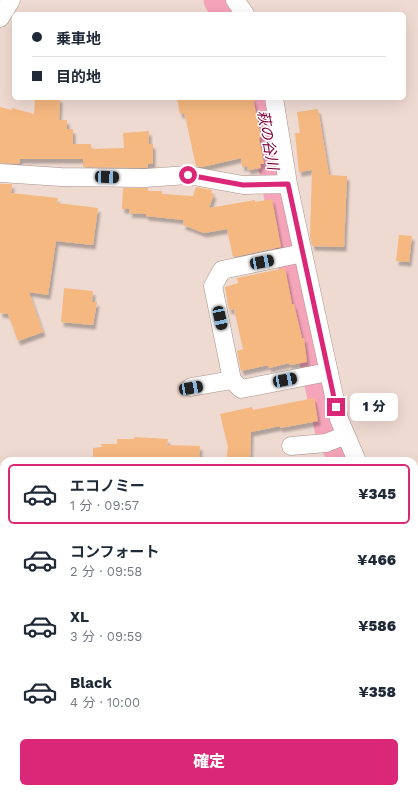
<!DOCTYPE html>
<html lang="ja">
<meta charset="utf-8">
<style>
:root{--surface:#fff;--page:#f6f6f7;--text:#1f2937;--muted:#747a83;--line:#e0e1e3;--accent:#db2777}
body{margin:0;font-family:"Work Sans","Noto Sans JP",sans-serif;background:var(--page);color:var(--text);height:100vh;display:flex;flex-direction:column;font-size:15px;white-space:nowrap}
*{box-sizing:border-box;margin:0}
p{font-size:13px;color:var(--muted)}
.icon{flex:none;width:22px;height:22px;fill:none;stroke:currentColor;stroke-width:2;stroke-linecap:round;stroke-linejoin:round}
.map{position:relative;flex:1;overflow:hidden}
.sheet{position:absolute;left:0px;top:457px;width:418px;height:336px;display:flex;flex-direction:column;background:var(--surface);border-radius:12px 12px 0 0;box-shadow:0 4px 16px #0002}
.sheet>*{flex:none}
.banner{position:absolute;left:12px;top:12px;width:394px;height:88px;border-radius:6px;box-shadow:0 4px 16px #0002;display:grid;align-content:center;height:88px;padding:0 20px;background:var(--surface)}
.end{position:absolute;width:18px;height:18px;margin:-9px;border:5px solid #db2777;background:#fff;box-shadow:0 0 0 2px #fff}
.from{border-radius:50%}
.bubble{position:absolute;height:28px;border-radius:6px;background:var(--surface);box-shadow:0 4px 16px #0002;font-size:13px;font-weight:800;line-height:28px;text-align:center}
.car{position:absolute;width:12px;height:24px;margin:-12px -6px;border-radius:5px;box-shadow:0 0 3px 1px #0007;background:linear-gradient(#222 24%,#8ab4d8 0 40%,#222 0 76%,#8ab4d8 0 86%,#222 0)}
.banner b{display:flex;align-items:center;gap:14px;height:38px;font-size:15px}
.banner b+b{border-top:1px solid var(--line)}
.banner i{width:10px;height:10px;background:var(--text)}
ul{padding:7px 0 0;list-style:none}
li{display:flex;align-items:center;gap:12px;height:60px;margin:0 8px 6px;padding:0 12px;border:2px solid transparent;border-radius:6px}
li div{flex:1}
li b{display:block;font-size:15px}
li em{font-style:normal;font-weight:800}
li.on{border-color:var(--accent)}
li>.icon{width:36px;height:36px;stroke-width:1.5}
.cta{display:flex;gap:8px;margin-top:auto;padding:8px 20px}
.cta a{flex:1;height:46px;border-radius:6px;background:var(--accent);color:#fff;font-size:16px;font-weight:800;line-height:46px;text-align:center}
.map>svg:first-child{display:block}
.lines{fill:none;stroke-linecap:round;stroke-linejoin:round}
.river{stroke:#f6a4b9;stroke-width:31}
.building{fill:#f5b881;filter:url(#shadow)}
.street-casing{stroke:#a8948c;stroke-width:19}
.street{stroke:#fff;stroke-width:18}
.route{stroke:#db2777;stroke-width:5}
.labels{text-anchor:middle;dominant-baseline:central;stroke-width:3;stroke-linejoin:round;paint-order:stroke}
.water-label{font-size:15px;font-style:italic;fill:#7d003b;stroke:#fff}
</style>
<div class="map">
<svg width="418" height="793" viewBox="0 0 418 793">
<defs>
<filter id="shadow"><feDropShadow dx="2.5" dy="4.5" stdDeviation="1" flood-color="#0004"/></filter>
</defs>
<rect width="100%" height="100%" fill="#efdad1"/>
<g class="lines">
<!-- river -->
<path class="river" d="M219 0 228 14
M261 98C263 125 271 151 276 178 292 264 312 348 331 433L344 461
M353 791V793"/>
</g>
<!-- building -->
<path class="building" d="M35 98H60L59 120H67V129H73V144H91V149L124 148 123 133 149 131V144H153V164H148V167L145 168 83 167V159H20L19 164 0 163V107L12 110V108L34 114Z
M177 98H253L261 137 259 138 264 164H260L261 168 248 170 247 166 242 167 241 158 202 167 196 166 186 120 184 113 180 114Z
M318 109 329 175 347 176 344 247 312 246 310 237 312 170 299 172 295 133H300L297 112Z
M0 184H12L11 193 58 198 57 203 98 208 93 245 56 241 48 295 29 292 43 332 18 341 8 314 0 313Z
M196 187 212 190 211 193 214 194 209 208 255 200V202L272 199 281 247 233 257 227 229 204 233 183 225 184 220 146 216V214L129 213 130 209H122L123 188H148V191H162V194L193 196Z
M399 235 412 236 409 262 396 261Z
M285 268 292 304H294L302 338H304L307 362 290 365 289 363 269 368 268 365 241 371 237 351 243 349 234 309 229 310 225 287 238 283 237 278Z
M64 288 93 291 92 302H97L93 325 61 322Z
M314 398 318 421 280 428V426L251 432 250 461H226L228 447 220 414 252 407 253 410Z
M134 437 168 439 167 445 200 446 199 461H93V448L102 447 101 444H117V439H134Z"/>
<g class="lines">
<!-- street casing -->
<g class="street-casing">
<path id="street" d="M235 0 245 14
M0 18 11 0
M274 98 288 184 339 419 357 461
M0 173 61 177 145 178 188 175 243 185 288 184
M303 253 222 270 213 286 232 380 241 389 328 372
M191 387 232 380
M291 446 326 443 346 435
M0 484 4 492
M99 789V793
M364 789V793
M7 793 12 789
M245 793 285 789"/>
</g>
<!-- street -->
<use href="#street" class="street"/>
</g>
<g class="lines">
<!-- route -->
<path class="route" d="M188 175 243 185 288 184 336 407"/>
</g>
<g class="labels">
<!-- water labels -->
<g class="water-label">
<text transform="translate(268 140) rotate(80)">萩の谷川</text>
</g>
</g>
</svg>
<i class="end from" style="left:188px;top:175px"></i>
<i class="end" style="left:336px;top:407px"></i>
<div class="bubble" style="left:350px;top:393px;width:48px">1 分</div>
<i class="car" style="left:107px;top:177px;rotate:92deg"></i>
<i class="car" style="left:262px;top:262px;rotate:79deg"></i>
<i class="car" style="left:220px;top:318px;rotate:168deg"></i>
<i class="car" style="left:285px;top:380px;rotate:79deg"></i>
<i class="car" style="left:191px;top:388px;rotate:80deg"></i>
<div class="banner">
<b><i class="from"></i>乗車地</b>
<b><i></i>目的地</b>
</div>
<section class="sheet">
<ul>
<li class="on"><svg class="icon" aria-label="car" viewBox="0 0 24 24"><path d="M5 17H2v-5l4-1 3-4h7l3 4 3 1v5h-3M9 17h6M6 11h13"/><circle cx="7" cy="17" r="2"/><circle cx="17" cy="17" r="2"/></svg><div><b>エコノミー</b><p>1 分 · 09:57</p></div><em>¥345</em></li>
<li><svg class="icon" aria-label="car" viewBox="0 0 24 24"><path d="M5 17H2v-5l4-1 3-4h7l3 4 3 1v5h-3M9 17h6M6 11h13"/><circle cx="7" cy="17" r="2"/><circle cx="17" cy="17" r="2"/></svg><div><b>コンフォート</b><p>2 分 · 09:58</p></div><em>¥466</em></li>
<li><svg class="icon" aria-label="car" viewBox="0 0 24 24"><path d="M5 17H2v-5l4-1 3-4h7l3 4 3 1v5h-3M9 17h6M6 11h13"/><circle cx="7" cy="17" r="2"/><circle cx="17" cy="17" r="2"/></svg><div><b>XL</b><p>3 分 · 09:59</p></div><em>¥586</em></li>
<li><svg class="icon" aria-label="car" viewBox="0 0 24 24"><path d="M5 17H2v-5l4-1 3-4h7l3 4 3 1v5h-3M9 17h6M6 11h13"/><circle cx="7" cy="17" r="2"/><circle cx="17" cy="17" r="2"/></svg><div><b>Black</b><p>4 分 · 10:00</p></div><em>¥358</em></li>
</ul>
<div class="cta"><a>確定</a></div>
</section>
</div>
